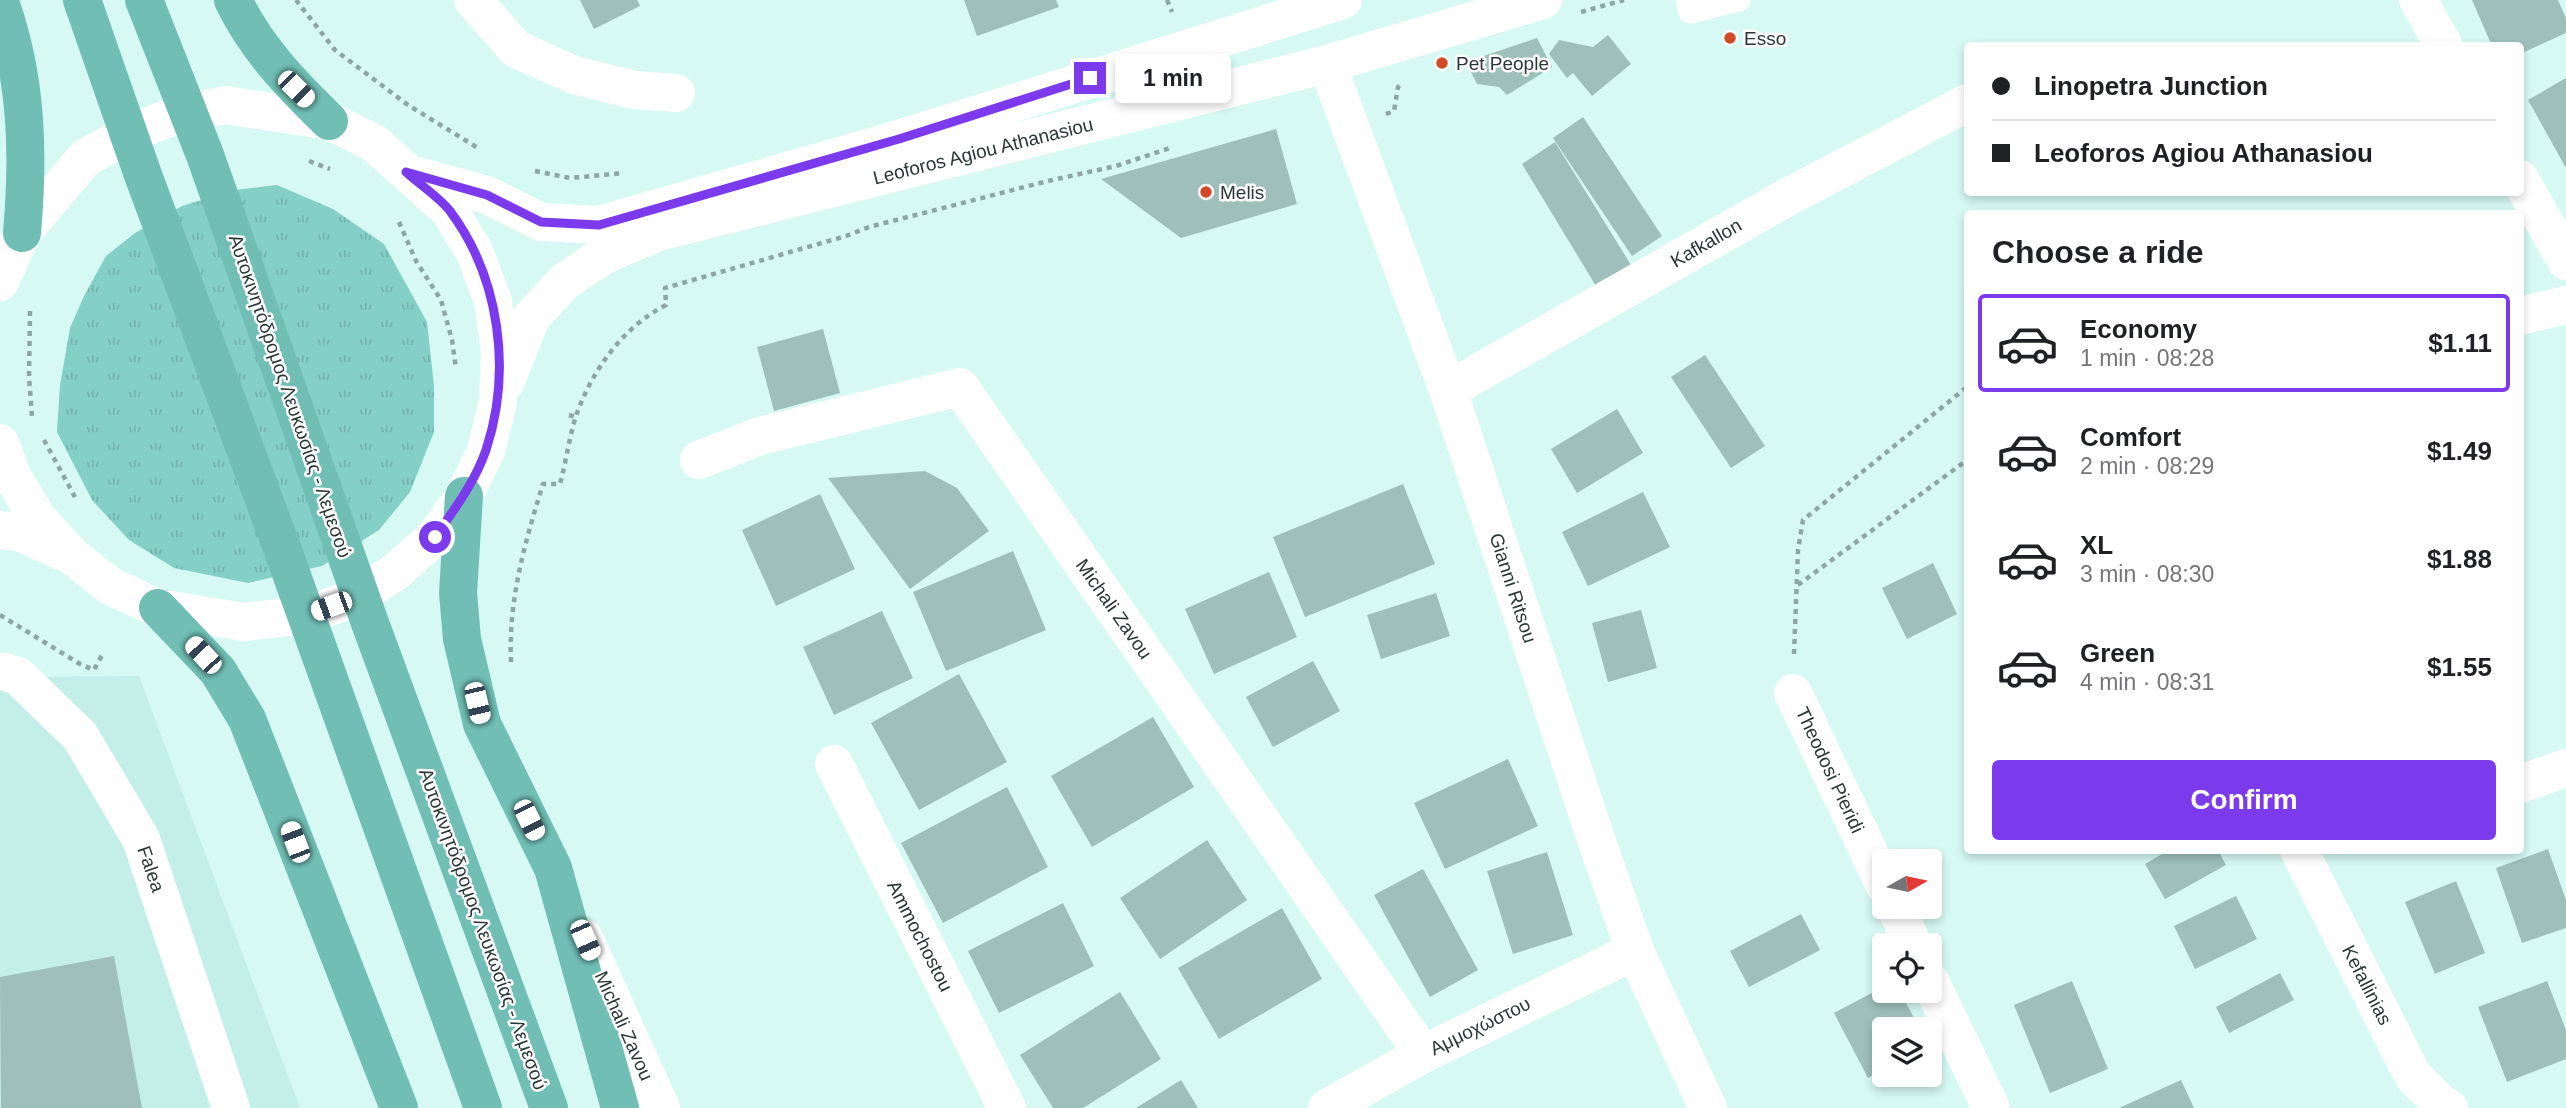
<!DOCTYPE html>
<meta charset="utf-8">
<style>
:root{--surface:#fff;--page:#f2f2f2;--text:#202124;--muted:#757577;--line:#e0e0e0;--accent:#7c3aed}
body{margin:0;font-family:Helvetica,sans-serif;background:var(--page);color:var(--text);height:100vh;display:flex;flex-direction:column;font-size:26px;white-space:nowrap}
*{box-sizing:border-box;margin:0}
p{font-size:23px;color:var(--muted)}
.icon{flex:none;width:38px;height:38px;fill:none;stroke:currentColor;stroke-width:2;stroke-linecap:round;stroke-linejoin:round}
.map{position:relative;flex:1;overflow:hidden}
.sheet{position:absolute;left:1964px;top:210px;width:560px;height:644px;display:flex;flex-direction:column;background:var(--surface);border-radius:7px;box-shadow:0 4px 10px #0003}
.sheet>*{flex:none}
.guide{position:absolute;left:1964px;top:42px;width:560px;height:154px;border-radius:7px;box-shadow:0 4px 10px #0003;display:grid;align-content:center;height:154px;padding:0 28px;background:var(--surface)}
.needle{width:46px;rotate:81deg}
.fabs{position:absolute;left:1872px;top:849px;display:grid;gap:14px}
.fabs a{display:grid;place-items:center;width:70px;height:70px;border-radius:7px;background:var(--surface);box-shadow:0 4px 10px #0003;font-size:35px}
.end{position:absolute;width:32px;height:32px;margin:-16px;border:9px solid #7c3aed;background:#fff;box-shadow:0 0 0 4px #fff}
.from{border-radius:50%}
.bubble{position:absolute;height:49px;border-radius:7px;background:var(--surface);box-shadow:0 4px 10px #0003;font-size:23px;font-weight:700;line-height:49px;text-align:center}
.car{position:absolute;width:21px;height:42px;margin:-21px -10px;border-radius:9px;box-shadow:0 0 5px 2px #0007;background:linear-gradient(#fff 24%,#345 0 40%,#fff 0 76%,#345 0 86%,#fff 0)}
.guide b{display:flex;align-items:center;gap:24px;height:66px;font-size:26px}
.guide b+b{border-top:2px solid var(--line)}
.guide i{width:18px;height:18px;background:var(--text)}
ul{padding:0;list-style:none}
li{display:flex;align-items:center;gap:21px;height:98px;margin:0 14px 10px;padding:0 14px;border:4px solid transparent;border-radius:7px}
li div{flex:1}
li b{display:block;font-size:26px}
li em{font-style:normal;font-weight:700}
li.current{border-color:var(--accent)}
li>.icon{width:63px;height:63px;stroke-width:1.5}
h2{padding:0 28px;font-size:32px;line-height:84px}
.action{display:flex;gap:14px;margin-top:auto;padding:14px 28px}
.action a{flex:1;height:80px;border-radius:7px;background:var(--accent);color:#fff;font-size:28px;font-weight:700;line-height:80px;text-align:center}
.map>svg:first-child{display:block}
.built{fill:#c3efe8}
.grass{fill:url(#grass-tufts)}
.building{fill:#9ebfba}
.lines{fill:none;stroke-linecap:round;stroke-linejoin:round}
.path{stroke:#8ca6a2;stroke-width:4.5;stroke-dasharray:5 5;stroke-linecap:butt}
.service{stroke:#fff;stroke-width:23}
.minor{stroke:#fff;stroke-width:38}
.secondary{stroke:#fff;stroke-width:38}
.trunk{stroke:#70beb4;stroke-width:38}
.route{stroke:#7c3aed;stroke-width:9}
.poi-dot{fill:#d34a27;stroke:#fff;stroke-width:2.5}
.labels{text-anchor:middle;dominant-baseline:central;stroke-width:5;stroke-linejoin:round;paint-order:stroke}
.poi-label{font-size:19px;fill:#293735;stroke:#fff;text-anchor:start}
.street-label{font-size:19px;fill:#293735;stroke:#fff}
</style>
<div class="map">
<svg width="2566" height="1108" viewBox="0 0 2566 1108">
<defs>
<pattern id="grass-tufts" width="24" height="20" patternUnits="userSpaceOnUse" patternTransform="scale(1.75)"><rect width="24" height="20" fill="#85d0c6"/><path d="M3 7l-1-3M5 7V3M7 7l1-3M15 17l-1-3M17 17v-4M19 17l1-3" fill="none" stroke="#73b3ab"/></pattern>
</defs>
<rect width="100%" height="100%" fill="#d6f9f3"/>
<!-- built -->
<path class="built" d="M139 676 300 1108H0V677Z"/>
<!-- grass -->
<path class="grass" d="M277 185 333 209 384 244 427 322 434 386V432L410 492 379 530 322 566 248 583 174 568 129 540 92 500 57 432 60 385 70 328 84 296 106 256 135 233 182 206 234 190Z"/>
<!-- building -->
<path class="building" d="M580 0H637L640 6 594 29Z
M964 0H1056L1059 7 977 36Z
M2472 0H2558L2566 18V33L2520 54V46H2492Z
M1608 35 1631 64 1592 96 1573 73 1567 78 1549 54 1559 40 1593 47Z
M1537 38 1552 67 1507 95 1499 87 1477 84 1466 62Z
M2566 78V168L2528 100Z
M1583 117 1662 236 1632 256 1553 138Z
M1276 129 1297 204 1181 238 1101 179Z
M1555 142 1631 265 1596 286 1522 164Z
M823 329 840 393 774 411 757 347Z
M1705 355 1765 446 1731 468 1671 377Z
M1617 409 1643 453 1577 493 1551 449Z
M925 471 957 488 989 531 910 589 828 478Z
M1403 484 1435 564 1305 617 1273 537Z
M1643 492 1670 547 1588 586 1562 532Z
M820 494 855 569 776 606 742 530Z
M1013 551 1046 630 946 671 913 592Z
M1933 563 1957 614 1907 639 1882 588Z
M1269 572 1297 637 1214 674 1185 609Z
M1436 593 1450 636 1381 659 1367 615Z
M1641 610 1657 668 1608 682 1592 623Z
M882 611 913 678 834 715 803 647Z
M1313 661 1340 711 1273 747 1246 697Z
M959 674 1007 762 919 810 871 723Z
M1153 717 1194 787 1092 847 1051 776Z
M1508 759 1538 826 1445 869 1414 803Z
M1007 787 1048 867 943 923 901 843Z
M1207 840 1247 900 1160 959 1120 898Z
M2548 849 2566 900V928L2522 943 2496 868Z
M2169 850H2218L2226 865 2165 899 2145 864Z
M1547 852 1573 935 1513 954 1487 871Z
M1423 869 1478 970 1430 997 1374 895Z
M2456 881 2485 953 2435 974 2405 902Z
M2236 896 2257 939 2195 969 2174 926Z
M1063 903 1094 966 999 1013 968 951Z
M1282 908 1322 979 1219 1039 1178 968Z
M1801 914 1820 950 1749 987 1730 951Z
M114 956 142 1108H1L0 977Z
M2280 973 2294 1000 2229 1033 2216 1007Z
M2072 981 2108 1069 2050 1093 2014 1005Z
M2547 981 2566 1030V1059L2507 1082 2478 1007Z
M1885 986V990H1899L1920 1029H1885V1069L1868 1078 1834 1013Z
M1120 992 1161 1059 1083 1108H1053L1020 1055Z
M1181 1080 1198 1108H1136Z
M2181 1080 2194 1108H2119Z"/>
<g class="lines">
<!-- path -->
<path class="path" d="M296 0 335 50 408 105 478 148
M1167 0 1172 12
M1581 12 1624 0
M1386 114 1394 111 1398 87 1401 84
M309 161 330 169
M535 171 570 178 624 173
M399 222 416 261 441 300 452 340 456 369
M30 311 29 377 32 417
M569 415 576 417
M44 440 75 497
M1798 585 1967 460
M0 615 80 664 94 670 102 655
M1794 654 1798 550 1803 520 1967 387
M511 662C508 601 525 542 543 484H560C566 462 569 438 576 416 592 370 623 327 666 305L665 288 846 236 869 227 1048 181 1116 166 1173 147"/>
<!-- service -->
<path class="service" d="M1687 0 1690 12 1739 0"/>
<!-- minor -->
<path class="minor" d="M473 0 516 49 574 75 634 90 676 93
M2418 0 2444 46
M1327 64 1448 390 1593 830 1635 951 1708 1108
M2520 179 2566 261
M2520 316 2566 305
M1448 390 1784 199 1967 103
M699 460 760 436 960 387 1423 1054
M5 672 18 676 80 736 141 839 231 1108
M1793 693 1885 886
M834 764 1007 1108
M2520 784 2566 768
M2299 850 2413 1076 2440 1103 2449 1108
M1895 906 1913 945
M584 938 661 1108
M1930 981 1991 1108
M1327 1108 1423 1054 1635 951"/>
<!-- secondary -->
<path class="secondary" d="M418 176 487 195 541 222 599 225 899 139 1343 0
M0 282 22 233 85 158 132 132 180 114 226 105 329 121 374 143 449 210 475 253 493 301 500 351 498 401 486 451 464 496 435 537 394 573 355 598 307 615 244 622 158 608 112 587 72 556 38 519 12 476 0 443
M506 381 531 318 564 282 604 255 658 232 1327 64 1543 0
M0 530 19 532 61 551"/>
<!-- trunk -->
<path class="trunk" d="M82 0 143 175 282 548 483 1108
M144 0 205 155 370 623 549 1108
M233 0C256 48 291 84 329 121
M0 2C27 78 29 153 22 233
M464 496 458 593 462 639 482 724 553 868 620 1108
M158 608 218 671 247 719 399 1108"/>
</g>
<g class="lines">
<!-- route -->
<path class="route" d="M435 537C454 510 475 482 486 450 512 371 500 278 450 211 439 197 420 185 406 172L487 195 541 222 599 225 899 139 1090 78"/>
</g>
<!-- markers -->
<g class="poi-dot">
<circle cx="1730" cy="38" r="7"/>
<circle cx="1442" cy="63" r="7"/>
<circle cx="1206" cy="192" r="7"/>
</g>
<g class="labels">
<!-- poi labels -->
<g class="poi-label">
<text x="1744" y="38">Esso</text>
<text x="1456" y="63">Pet People</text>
<text x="1220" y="192">Melis</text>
</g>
<!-- street labels -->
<g class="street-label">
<text transform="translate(983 151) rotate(-14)">Leoforos Agiou Athanasiou</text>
<text transform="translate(1706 243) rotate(-30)">Kafkallon</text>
<text transform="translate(290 396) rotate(71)">Αυτοκινητόδρομος Λευκωσίας - Λεμεσού</text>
<text transform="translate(1513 588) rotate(72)">Gianni Ritsou</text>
<text transform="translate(1114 609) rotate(55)">Michali Zavou</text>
<text transform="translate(1830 770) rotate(65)">Theodosi Pieridi</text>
<text transform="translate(151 869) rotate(71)">Falea</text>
<text transform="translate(483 929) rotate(70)">Αυτοκινητόδρομος Λευκωσίας - Λεμεσού</text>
<text transform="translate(920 936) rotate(63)">Ammochostou</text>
<text transform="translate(2367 985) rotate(63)">Kefallinias</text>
<text transform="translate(624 1026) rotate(66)">Michali Zavou</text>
<text transform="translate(1480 1026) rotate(-26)">Αμμοχώστου</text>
</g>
</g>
</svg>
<div class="fabs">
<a><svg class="needle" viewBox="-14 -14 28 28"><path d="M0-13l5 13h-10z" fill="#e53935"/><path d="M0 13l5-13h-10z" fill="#757577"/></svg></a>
<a><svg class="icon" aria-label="locate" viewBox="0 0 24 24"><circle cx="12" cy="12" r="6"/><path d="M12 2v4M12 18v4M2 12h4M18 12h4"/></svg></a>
<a><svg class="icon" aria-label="layers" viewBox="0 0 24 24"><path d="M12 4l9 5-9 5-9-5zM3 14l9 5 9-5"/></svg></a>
</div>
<i class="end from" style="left:435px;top:537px"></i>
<i class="end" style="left:1090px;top:78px"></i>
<div class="bubble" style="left:1115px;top:54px;width:116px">1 min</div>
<i class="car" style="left:296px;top:89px;rotate:135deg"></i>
<i class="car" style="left:331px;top:606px;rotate:250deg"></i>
<i class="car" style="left:203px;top:655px;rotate:317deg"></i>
<i class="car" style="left:477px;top:703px;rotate:167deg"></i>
<i class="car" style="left:529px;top:820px;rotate:154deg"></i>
<i class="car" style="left:295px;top:842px;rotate:339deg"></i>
<i class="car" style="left:585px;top:940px;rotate:156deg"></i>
<div class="guide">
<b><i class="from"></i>Linopetra Junction</b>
<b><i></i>Leoforos Agiou Athanasiou</b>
</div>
<section class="sheet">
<h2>Choose a ride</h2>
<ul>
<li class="current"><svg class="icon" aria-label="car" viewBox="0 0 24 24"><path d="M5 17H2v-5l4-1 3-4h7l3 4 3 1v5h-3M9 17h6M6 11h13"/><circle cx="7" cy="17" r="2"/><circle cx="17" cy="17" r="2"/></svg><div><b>Economy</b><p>1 min · 08:28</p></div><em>$1.11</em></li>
<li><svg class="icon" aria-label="car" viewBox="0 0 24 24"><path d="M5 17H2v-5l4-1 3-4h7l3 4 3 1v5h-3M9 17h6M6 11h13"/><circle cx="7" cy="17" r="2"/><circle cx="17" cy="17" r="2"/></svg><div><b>Comfort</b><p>2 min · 08:29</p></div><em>$1.49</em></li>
<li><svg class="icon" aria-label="car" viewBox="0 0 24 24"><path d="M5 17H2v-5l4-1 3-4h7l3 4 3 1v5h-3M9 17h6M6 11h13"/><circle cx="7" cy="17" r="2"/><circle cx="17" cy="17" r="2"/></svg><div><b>XL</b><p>3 min · 08:30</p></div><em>$1.88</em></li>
<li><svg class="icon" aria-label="car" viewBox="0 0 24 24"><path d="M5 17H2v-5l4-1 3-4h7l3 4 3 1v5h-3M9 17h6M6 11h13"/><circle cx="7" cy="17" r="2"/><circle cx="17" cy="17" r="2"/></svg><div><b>Green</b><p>4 min · 08:31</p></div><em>$1.55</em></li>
</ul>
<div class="action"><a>Confirm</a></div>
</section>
</div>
